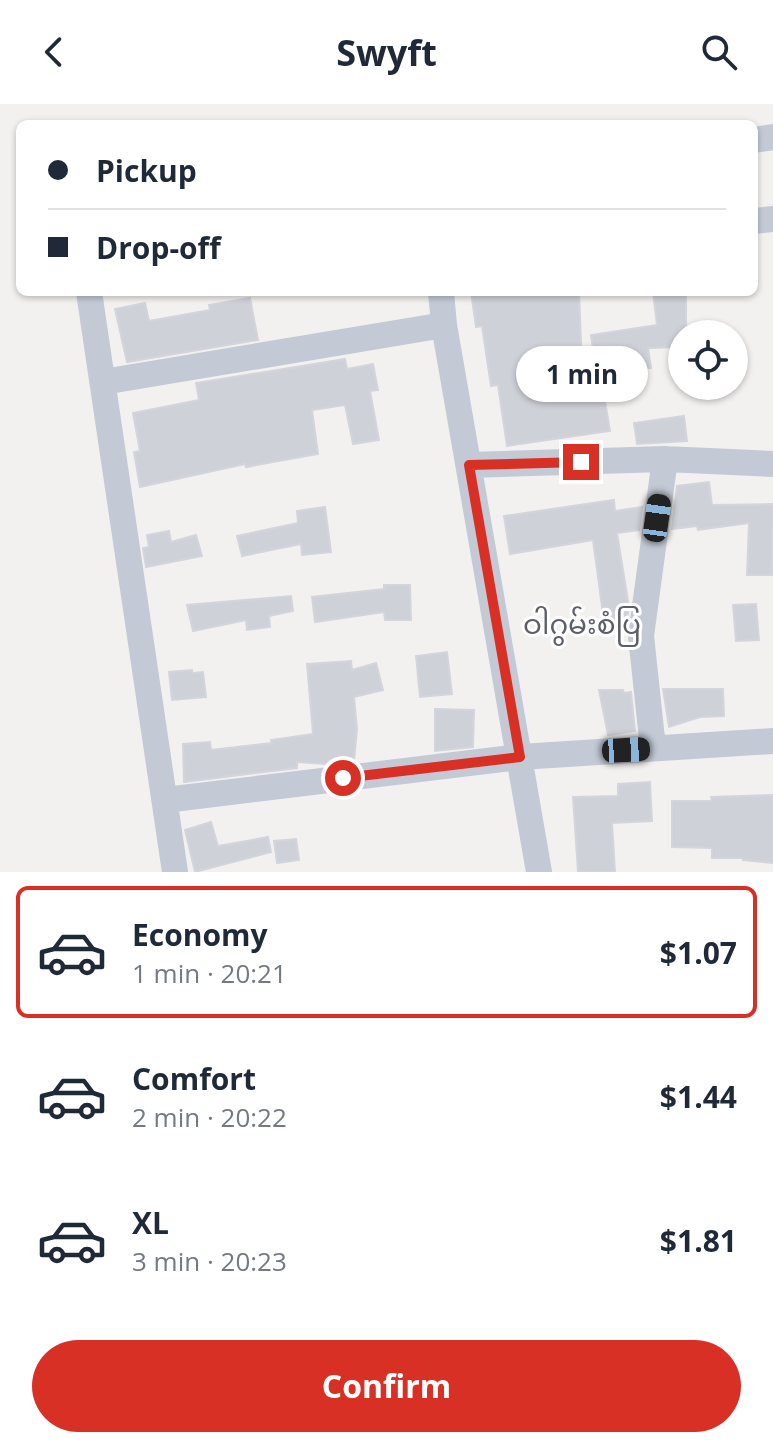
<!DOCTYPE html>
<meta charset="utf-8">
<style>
:root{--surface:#fff;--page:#f6f6f7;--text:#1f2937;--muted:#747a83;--line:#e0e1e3;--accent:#d93025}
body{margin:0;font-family:"Open Sans","Noto Sans Myanmar",sans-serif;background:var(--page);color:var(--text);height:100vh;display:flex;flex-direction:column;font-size:30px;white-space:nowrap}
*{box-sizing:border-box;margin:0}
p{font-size:26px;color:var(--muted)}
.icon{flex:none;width:44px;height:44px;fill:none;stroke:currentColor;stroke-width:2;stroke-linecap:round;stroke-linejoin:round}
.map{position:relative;height:768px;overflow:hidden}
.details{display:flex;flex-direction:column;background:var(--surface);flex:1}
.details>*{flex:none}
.hud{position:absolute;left:16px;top:16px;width:742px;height:176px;border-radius:12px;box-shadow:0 2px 6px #0004;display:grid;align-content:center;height:176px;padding:0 32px;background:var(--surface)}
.fabs{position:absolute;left:668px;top:216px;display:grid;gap:16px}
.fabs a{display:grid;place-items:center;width:80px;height:80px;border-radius:50%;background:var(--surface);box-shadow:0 2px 6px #0004;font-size:40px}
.end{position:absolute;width:36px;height:36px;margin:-18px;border:10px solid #d93025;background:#fff;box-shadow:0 0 0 4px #fff}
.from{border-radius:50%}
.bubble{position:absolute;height:56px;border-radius:28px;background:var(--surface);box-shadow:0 2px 6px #0004;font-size:26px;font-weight:700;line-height:56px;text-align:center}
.car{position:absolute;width:24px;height:48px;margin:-24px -12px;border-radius:10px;box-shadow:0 0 6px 2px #0007;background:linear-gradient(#222 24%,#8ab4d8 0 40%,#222 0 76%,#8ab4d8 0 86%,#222 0)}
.hud b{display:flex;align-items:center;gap:28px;height:76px;font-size:30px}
.hud b+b{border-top:2px solid var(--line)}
.hud i{width:20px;height:20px;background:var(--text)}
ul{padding:14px 0 0;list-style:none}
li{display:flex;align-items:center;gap:24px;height:132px;margin:0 16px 12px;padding:0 16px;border:4px solid transparent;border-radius:12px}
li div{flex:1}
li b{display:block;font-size:30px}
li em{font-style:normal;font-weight:700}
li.selected{border-color:var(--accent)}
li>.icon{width:72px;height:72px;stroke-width:1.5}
.cta{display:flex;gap:16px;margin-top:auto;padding:16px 32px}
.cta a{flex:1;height:92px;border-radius:48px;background:var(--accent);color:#fff;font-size:32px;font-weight:700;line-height:92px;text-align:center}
header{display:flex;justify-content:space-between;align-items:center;height:104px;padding:0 32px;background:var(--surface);font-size:36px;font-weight:700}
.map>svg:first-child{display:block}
.building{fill:#cfd1d8;stroke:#d4d5dc;stroke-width:2}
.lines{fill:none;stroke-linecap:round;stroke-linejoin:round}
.minor{stroke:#c3cad6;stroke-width:26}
.route{stroke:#d93025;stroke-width:10}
.labels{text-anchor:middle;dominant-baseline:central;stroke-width:6;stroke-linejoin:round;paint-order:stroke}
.quarter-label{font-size:28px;fill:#5c5f66;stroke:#fff}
</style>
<header><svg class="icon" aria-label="back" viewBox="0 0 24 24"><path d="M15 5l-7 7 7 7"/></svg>Swyft<svg class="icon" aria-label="search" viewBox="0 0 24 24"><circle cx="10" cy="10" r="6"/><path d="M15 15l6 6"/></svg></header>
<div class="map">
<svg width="773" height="768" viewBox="0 0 773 768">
<rect width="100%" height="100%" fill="#f3f1f0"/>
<!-- building -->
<path class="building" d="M471 188H579L583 288 603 285 610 327 507 342 498 281 491 282 482 222 476 223Z
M653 188H686V230H682V243L648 244 651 264 627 267 623 244 593 245 591 231 657 221Z
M250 194 258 236 127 258 115 205 145 199 149 217 210 206 209 201Z
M345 255 347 265 373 260 378 286 370 287 379 336 353 340 345 301 312 306 318 350 246 363 245 360 140 383 134 348 140 347 133 309 199 296 196 279Z
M684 312 687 337 637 340 634 319Z
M709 378 712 401 773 400 772 471H747L749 419 698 426 697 422 672 425 677 382Z
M614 396 615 407 642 403 639 426 617 429 629 503 627 515 604 518 593 436 510 450 504 412Z
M325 403 331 448 302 451 301 440 242 452 237 432 298 419 297 407Z
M169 427 171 438 196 431 202 452 146 463 143 444 149 443 147 431Z
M384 481H410L411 516H385L384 508 315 518 312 493 384 485Z
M291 492 293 507 269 512 270 523 247 526 246 516 193 527 187 501Z
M756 500 759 536 736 537 733 501Z
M447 548 452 590 420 593 416 552Z
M351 557 352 566 376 559 383 586 354 593 357 625 354 657 326 660 297 658V664L184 678 183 640 210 638 211 646 272 639 271 636 313 630 307 560Z
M192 566V569L203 568 206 593 172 596 169 568Z
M663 585H723L724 612 700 613 669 623Z
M599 586H623L624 589 631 588 635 627 608 631Z
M435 605 474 606 473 643 435 647Z
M650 678 652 717 612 719 615 768H578L573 693 618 692V680Z
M773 691V759L743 756V754H712V744L672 743V697H712L711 693Z
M211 718 218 742 268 733 271 748 195 768 185 726Z
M296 735 299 756 277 759 274 737Z"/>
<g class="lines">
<!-- minor -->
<path class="minor" d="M754 36 773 33
M754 117 773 115
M89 188 175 768
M441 188 444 221 539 768
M103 278 444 221
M469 361 665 355 773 360
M653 644 641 532 665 355
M165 696 520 653 773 637"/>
</g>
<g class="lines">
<!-- route -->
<path class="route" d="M343 674 520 653 469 361 581 358"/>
</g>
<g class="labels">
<!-- quarter labels -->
<g class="quarter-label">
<text x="582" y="519">ဝါဂွမ်းစံပြ</text>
</g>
</g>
</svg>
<div class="fabs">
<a><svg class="icon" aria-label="locate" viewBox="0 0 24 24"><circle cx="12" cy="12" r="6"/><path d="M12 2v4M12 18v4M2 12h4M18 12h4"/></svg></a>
</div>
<i class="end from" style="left:343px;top:674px"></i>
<i class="end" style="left:581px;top:358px"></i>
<div class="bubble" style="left:516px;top:242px;width:132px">1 min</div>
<i class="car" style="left:657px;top:414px;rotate:8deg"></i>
<i class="car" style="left:626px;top:646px;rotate:87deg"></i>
<div class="hud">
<b><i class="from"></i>Pickup</b>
<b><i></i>Drop-off</b>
</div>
</div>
<section class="details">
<ul>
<li class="selected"><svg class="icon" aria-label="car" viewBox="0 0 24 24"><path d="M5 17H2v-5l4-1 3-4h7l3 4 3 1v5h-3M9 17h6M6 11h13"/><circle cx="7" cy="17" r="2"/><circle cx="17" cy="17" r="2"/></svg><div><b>Economy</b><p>1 min · 20:21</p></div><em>$1.07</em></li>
<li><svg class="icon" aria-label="car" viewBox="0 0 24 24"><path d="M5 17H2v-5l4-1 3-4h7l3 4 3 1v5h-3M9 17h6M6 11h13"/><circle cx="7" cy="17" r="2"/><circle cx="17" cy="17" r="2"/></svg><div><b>Comfort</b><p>2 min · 20:22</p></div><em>$1.44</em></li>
<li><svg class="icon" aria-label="car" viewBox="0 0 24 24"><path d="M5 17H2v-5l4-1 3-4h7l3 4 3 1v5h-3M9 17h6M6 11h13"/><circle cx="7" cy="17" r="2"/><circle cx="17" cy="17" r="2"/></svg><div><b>XL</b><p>3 min · 20:23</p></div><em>$1.81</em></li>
</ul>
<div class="cta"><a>Confirm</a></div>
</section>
